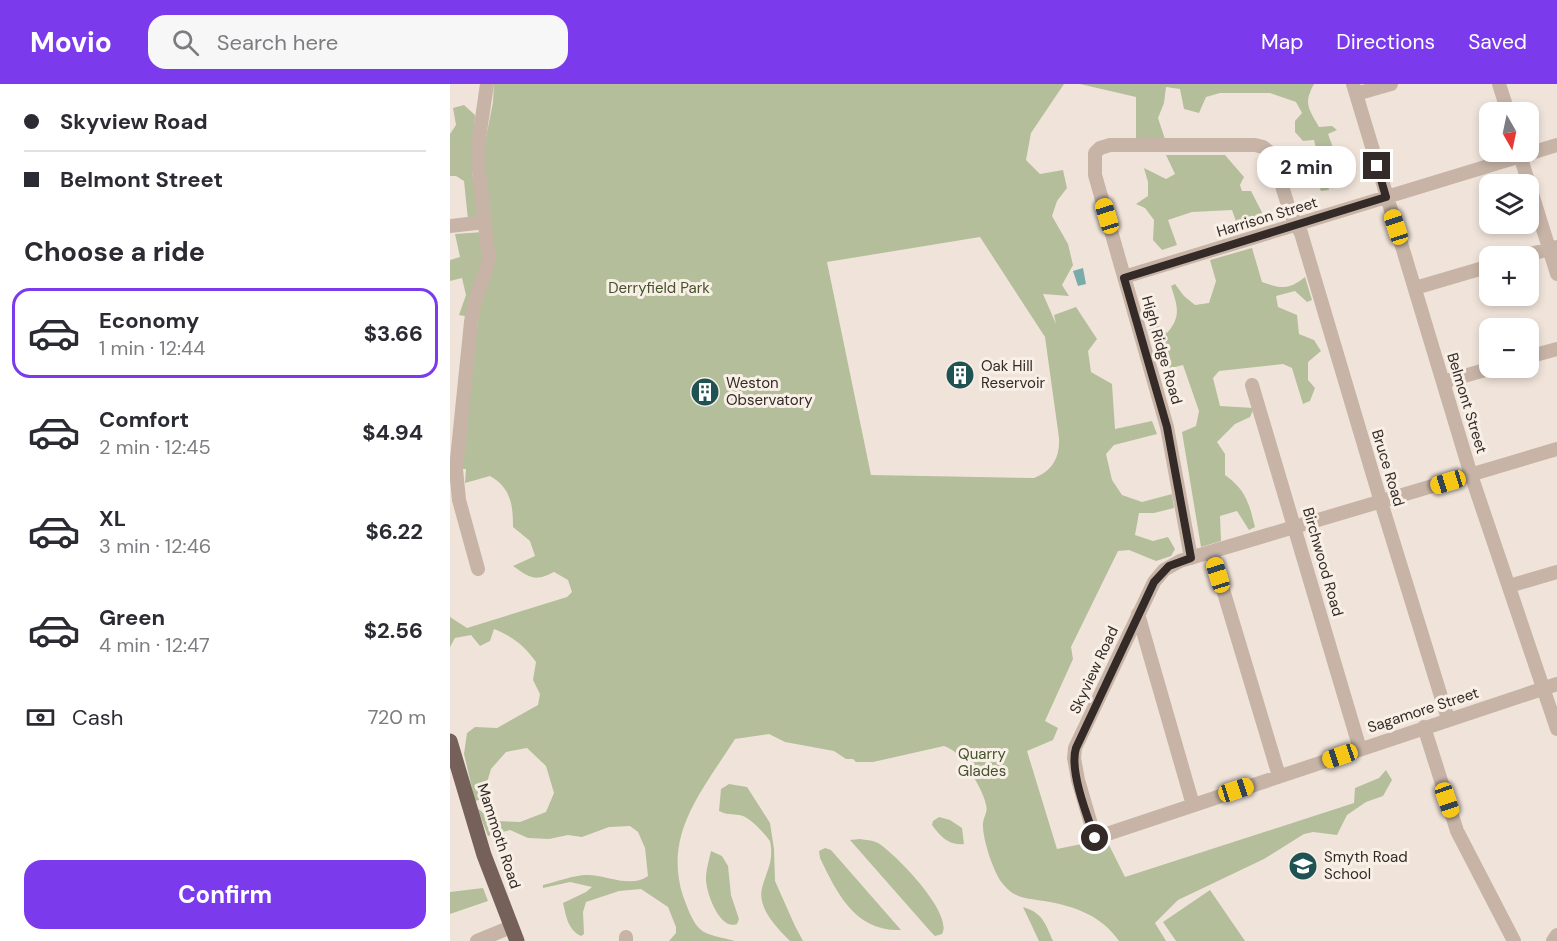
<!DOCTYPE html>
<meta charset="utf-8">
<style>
:root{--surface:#fff;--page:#f7f7f7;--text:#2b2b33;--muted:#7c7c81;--line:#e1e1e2;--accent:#7c3aed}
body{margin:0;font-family:"DM Sans",sans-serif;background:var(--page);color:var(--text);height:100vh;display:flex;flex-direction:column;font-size:22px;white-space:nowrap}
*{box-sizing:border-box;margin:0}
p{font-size:20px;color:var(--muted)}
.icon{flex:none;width:33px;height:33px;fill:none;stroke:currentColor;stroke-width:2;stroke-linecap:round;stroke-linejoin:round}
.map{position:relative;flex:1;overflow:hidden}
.drawer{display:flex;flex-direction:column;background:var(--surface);width:450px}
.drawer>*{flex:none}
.top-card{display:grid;align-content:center;height:132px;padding:0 24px;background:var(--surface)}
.needle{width:39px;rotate:171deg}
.tools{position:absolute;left:1029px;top:18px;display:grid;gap:12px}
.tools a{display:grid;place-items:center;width:60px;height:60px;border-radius:12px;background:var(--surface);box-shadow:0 3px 9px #0003;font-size:30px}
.end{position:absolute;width:27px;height:27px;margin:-14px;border:8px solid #342a27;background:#fff;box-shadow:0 0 0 3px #fff}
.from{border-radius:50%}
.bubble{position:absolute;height:42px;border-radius:18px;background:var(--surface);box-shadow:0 3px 9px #0003;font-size:20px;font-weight:700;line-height:42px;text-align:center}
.car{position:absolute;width:18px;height:36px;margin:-18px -9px;border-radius:8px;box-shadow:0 0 4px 2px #0007;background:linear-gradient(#f5c518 24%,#345 0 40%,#f5c518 0 76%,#345 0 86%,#f5c518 0)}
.top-card b{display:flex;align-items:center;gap:21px;height:57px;font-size:22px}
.top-card b+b{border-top:2px solid var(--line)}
.top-card i{width:15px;height:15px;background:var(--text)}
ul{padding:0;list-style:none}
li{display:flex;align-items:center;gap:18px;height:90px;margin:0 12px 9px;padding:0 12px;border:3px solid transparent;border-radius:18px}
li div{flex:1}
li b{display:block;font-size:22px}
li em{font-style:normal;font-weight:700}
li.current{border-color:var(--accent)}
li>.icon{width:54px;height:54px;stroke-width:1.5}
h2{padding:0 24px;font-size:27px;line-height:72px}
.pay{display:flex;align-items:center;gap:15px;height:66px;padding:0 24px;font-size:22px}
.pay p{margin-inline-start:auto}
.cta{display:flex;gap:12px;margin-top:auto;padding:12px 24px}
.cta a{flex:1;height:69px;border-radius:18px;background:var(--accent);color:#fff;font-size:24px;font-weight:700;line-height:69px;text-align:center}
header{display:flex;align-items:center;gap:36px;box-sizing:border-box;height:84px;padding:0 30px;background:var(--accent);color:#fff}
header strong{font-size:28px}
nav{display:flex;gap:33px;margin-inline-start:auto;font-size:21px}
.search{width:420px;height:54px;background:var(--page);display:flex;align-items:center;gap:15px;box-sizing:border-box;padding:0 21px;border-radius:18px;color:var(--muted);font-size:22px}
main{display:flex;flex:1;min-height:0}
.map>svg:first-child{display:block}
.green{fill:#b4be9b;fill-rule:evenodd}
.water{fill:#7aabab}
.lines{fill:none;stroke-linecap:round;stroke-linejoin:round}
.minor{stroke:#c7b4a7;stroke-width:14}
.major{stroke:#756159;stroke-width:15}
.route{stroke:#342a27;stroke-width:8}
.labels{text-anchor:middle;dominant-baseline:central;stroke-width:6;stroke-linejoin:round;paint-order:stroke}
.street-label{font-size:15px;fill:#342a27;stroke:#f8efe6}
.park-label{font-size:15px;fill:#45512c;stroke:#f8efe6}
.poi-label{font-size:15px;fill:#342a27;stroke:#f8efe6;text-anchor:start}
</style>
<header>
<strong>Movio</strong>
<div class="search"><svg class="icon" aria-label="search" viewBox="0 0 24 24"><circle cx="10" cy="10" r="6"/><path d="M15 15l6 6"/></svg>Search here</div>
<nav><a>Map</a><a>Directions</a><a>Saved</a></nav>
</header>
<main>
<section class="drawer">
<div class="top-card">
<b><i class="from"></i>Skyview Road</b>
<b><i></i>Belmont Street</b>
</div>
<h2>Choose a ride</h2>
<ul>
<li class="current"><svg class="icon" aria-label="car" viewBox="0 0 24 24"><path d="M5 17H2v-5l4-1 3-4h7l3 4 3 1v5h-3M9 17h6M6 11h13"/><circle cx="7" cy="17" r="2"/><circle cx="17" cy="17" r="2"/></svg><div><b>Economy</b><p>1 min · 12:44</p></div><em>$3.66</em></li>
<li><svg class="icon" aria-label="car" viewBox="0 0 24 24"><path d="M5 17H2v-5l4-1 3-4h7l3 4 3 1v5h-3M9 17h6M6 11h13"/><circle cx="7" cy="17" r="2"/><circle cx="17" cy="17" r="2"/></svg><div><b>Comfort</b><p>2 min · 12:45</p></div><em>$4.94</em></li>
<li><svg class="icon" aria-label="car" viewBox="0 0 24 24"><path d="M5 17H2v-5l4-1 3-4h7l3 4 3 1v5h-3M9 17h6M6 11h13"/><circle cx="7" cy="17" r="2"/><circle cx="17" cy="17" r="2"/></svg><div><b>XL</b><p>3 min · 12:46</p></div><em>$6.22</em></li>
<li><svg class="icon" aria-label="car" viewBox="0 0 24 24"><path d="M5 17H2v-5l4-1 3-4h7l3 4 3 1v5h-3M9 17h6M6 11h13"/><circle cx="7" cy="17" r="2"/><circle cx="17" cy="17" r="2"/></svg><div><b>Green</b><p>4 min · 12:47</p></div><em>$2.56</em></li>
</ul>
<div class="pay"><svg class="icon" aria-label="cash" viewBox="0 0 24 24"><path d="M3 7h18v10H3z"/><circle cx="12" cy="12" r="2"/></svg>Cash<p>720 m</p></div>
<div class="cta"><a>Confirm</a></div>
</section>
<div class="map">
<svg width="1107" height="857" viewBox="0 0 1107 857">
<rect width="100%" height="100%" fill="#f0e4da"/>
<!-- green -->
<path class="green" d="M44 0H614L581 49 576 76 590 90 613 86 617 104 607 117 602 132 618 160 623 181 612 201 619 212 593 210 606 240 604 231 626 223 647 255 638 267 641 288 662 300 665 345 702 337 707 350 664 361 656 370 662 396 672 411 692 418 722 410 724 424 704 429H689L685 451 703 457 718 453 725 465 721 472 706 477 679 466 668 467 621 563 623 575 595 637 608 644 603 656 577 667 607 765 656 755 675 793 904 719 905 704 929 694 936 686 942 696 933 712 916 718 897 731 887 751 863 748 854 750 814 775 728 816 705 839 716 857H669C651 831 624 822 594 817 576 814 565 815 553 800 543 788 532 753 533 739 534 732 538 728 536 721 534 708 516 678 506 669 503 666 499 664 494 662L423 678H406L403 675H396L384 667 335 658 319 650 285 655C253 706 213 749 233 812 237 822 242 838 250 845 257 852 275 854 285 857H219L226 849V843L218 823 191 805 169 807 136 818 133 828 134 850 131 852C118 846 116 832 113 819L136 808 142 803 120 798 93 804V801C105 798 125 791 136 791 155 790 180 805 198 792L195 764 188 748 180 742 159 743 132 753 118 751 99 755 78 754 60 746 38 752 27 724 44 737 70 738 96 728 104 709 96 682 77 664 56 668 41 685 32 715 25 717 14 670 17 649 25 643 47 644 88 621 90 610 83 596 86 578C75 562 62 552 44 545L40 557 30 562 21 551 5 554 0 563V533L17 544 117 513 122 508 118 496 104 488C85 498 80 494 63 482L85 472 80 457 63 443C63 421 61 404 40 392L15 399 16 385H11L16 328 31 214 35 111 34 64 43 18ZM530 153 595 253 609 354C610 374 602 387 584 394L421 391 377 178Z
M630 0H864C853 20 859 25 869 43L882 42 887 46 878 50 888 77 875 90 879 106 871 107 862 88 870 81 864 56 853 57 845 48V37L852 29 846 18 820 9H770L756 13 749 29 734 25 730 5 716 3 714 19 708 34 715 55 686 56V13Z
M14 21 25 31 22 89 31 135 18 136 14 97 6 92H0V50L6 41 3 24Z
M716 71H775L794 93 790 101 792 107H801L818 140 795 147 788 143 782 126 742 128 718 136 727 161 712 166 703 156 704 136 695 124 686 120 698 112V98L694 84 716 95 725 90Z
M33 148 37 175 19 233 9 231 16 211 12 194 0 197V176L10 173 5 150Z
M802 164 812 198C831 205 839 206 855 193L862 216 857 218 845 207 826 212 828 223 847 231 849 250 864 256 871 267 858 278V296L865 304 860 317 853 320 842 284 833 280 769 287 763 294 770 322 804 324 800 333 785 340 767 358 775 370V391C796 406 799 419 805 443L799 446 787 427 770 432 771 457 751 463 732 348 746 342 749 327 733 281 713 286 697 240 705 239 717 249C732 232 727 221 721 202L725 200 734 212 745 221 759 219 766 197 760 176Z
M279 700 297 703 320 739 324 765 325 797 345 842 353 857H340C327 844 307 824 312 804 317 785 324 778 320 757 315 750 298 731 289 731 281 730 277 731 269 727L271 705Z
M489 733 500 736 512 744 514 760C499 762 490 752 482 741L483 737Z
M410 755C416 756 422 756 428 759 446 770 504 830 492 850L485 852 480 847 400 756Z
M375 764 381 766 451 846C405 848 387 809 370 774L369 767Z
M261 767 272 772 278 782 281 811 289 835 287 840C270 847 256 809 256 795 256 786 259 776 261 767Z
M33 804 38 817 0 830V808Z
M760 806 795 857H726L713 838Z
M573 823C593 829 595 839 603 857H589Z"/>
<!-- water -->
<path class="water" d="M633 184 636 200 628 202 623 187Z"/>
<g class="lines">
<!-- minor -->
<path class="minor" d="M903 0 1021 391 1107 645
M1049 0 1058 28
M906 10 941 0
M1069 68 1107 190
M0 142 35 138
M1073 172 1107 163
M674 193 1107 61
M965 204 1040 182
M1078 273 1107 265
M993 298 1042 284
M802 301 910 665
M1107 365 730 477 714 486 704 498 625 664 624 674 628 696 645 754 1107 600
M762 469 829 692
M741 474 717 343 645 91V69L650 64 660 61H805L813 63 822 70 841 131 851 149 931 418 998 635
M28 485 9 416 6 385 21 238 24 221 39 176 29 88V55L37 0
M1059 502 1107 488
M688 530 743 721
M974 643 1007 747 1064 857
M176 853V857
M27 857 61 843
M1103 857 1107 851"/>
<!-- major -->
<path class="major" d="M0 657 34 771 67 857"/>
</g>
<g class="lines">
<!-- route -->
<path class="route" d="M645 754C637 732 619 686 626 664L704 498 719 482 741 474 717 343 674 194 936 113 927 82"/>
</g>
<!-- icons -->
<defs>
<g id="building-disc" transform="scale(1.5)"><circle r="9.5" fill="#1f5253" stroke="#f8efe6"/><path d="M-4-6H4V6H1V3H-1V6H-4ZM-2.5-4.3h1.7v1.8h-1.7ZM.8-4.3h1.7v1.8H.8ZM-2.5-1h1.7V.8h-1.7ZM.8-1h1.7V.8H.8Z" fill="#fff"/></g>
<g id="school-disc" transform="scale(1.5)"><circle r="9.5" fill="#1f5253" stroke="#f8efe6"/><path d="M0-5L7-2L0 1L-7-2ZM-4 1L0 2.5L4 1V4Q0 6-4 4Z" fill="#fff"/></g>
</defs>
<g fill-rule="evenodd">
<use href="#building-disc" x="510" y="291"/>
<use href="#building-disc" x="255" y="308"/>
<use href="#school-disc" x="853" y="782"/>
</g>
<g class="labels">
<!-- street labels -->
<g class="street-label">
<text transform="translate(817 133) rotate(-17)">Harrison Street</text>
<text transform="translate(712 266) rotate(74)">High Ridge Road</text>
<text transform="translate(1017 319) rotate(73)">Belmont Street</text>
<text transform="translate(938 384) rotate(73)">Bruce Road</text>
<text transform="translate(873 478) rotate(74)">Birchwood Road</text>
<text transform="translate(644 586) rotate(-65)">Skyview Road</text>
<text transform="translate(973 626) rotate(-18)">Sagamore Street</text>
<text transform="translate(49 752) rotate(72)">Mammoth Road</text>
</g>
<!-- park labels -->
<g class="park-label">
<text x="209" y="204">Derryfield Park</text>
<text x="532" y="670">Quarry<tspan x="532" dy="17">Glades</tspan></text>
</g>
<!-- poi labels -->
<g class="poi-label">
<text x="531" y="282">Oak Hill<tspan x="531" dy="17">Reservoir</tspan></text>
<text x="276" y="299">Weston<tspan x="276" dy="17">Observatory</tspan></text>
<text x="874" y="773">Smyth Road<tspan x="874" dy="17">School</tspan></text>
</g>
</g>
</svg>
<div class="tools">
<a><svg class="needle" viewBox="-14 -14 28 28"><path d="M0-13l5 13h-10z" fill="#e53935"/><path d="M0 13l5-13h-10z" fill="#7c7c81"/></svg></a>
<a><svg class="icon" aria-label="layers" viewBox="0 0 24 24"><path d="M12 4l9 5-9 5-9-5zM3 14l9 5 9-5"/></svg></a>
<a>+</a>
<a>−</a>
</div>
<i class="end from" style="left:645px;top:754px"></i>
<i class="end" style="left:927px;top:82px"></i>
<div class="bubble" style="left:807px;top:62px;width:99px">2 min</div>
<i class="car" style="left:657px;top:132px;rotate:343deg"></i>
<i class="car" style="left:946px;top:143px;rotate:342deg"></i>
<i class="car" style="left:998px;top:398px;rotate:253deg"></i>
<i class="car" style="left:768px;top:491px;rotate:343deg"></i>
<i class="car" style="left:890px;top:672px;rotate:251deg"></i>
<i class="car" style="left:786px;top:706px;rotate:72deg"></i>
<i class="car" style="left:997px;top:716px;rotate:161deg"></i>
</div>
</main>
